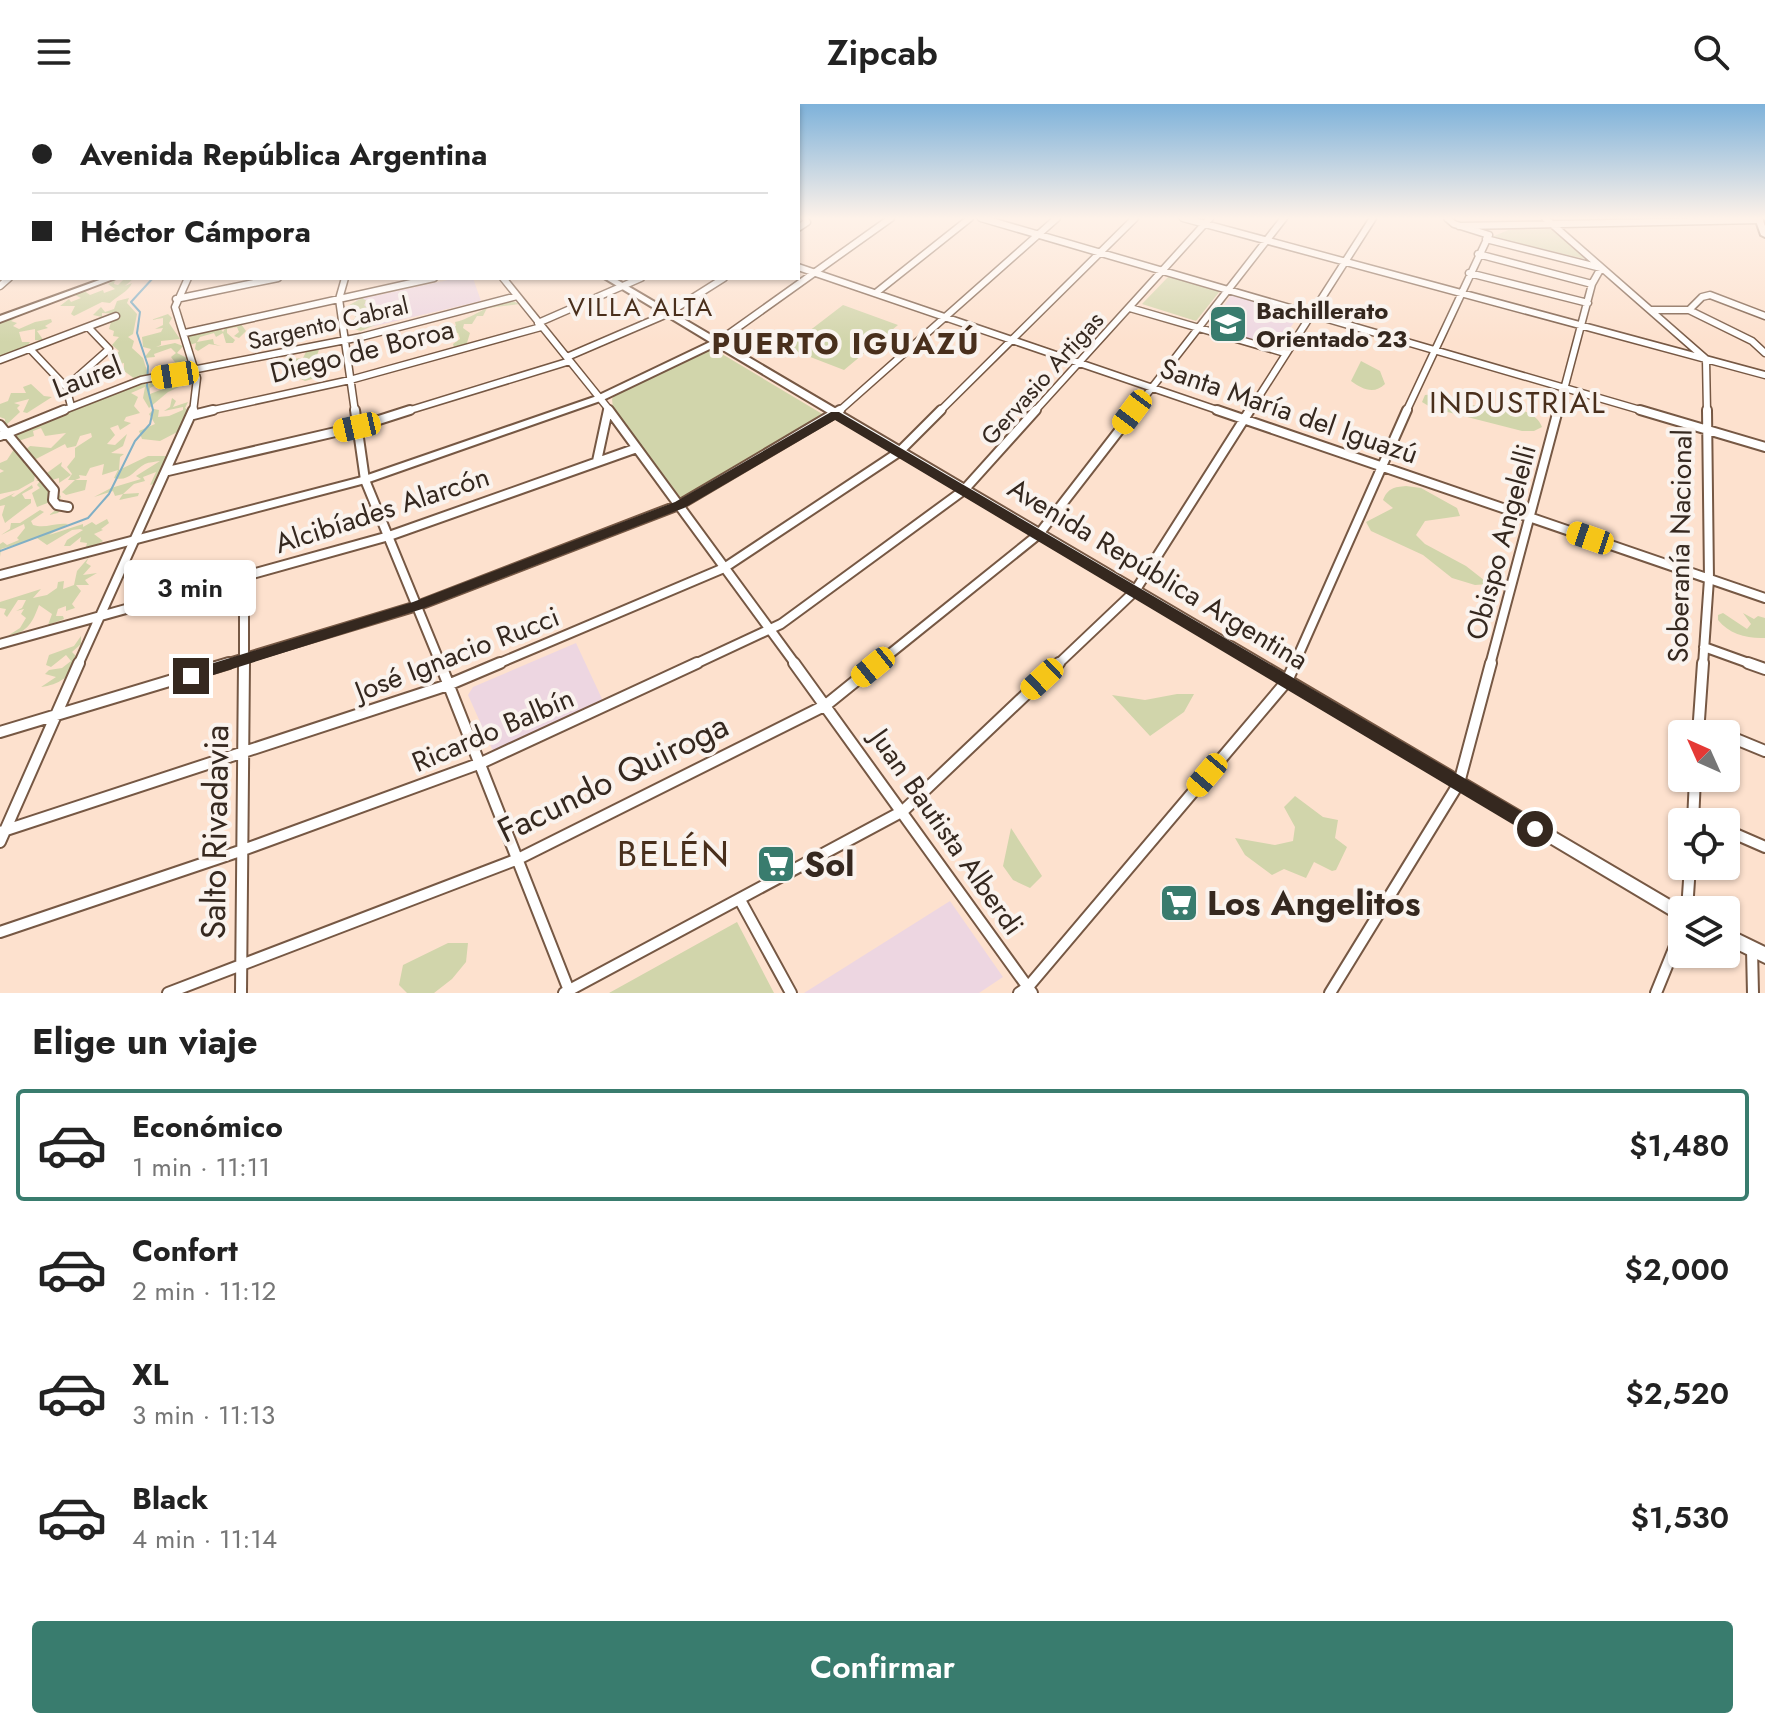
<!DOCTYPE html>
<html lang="es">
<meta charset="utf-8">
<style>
:root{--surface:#fff;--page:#f2f2f2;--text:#222;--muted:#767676;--line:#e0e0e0;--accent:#397c6e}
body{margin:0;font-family:Jost,sans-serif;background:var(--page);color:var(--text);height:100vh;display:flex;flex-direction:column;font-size:30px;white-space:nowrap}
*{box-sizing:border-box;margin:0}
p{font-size:26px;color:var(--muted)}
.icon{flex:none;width:44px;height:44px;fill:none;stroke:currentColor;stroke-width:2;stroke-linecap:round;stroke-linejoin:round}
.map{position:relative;height:889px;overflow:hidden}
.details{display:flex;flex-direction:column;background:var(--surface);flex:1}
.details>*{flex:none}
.banner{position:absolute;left:0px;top:0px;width:800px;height:176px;box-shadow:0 2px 6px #0004;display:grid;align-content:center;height:176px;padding:0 32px;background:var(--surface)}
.needle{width:52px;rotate:315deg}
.buttons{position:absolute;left:1668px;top:616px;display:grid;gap:16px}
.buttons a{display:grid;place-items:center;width:72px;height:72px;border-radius:8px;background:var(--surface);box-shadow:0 2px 6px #0004;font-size:40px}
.end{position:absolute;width:36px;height:36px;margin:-18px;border:10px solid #35281f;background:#fff;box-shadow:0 0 0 4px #fff}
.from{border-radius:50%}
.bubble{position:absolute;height:56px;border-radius:8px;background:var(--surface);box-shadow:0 2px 6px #0004;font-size:26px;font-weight:600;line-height:56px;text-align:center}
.car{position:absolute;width:24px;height:48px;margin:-24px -12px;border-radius:10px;box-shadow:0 0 6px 2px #0007;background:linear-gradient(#f5c518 24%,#345 0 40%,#f5c518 0 76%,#345 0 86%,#f5c518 0)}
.banner b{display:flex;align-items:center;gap:28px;height:76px;font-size:30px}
.banner b+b{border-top:2px solid var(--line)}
.banner i{width:20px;height:20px;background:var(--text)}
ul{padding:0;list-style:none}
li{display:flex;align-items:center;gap:24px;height:112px;margin:0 16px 12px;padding:0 16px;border:4px solid transparent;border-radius:8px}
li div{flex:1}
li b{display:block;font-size:30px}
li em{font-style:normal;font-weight:600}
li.on{border-color:var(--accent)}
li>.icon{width:72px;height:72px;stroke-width:1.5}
h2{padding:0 32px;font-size:36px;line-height:96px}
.button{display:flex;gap:16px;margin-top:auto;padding:16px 32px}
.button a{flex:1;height:92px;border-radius:8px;background:var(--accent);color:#fff;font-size:32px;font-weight:600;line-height:92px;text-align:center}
header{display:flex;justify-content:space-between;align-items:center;height:104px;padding:0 32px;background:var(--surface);font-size:36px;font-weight:600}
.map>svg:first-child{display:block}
.education{fill:#edd6e1}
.green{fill:#d1d5ab}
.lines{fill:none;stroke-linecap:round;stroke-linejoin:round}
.stream{stroke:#80afc5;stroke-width:2}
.minor-far2-casing{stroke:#765844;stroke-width:9}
.minor-far1-casing{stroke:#765844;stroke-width:12}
.minor-casing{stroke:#765844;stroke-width:14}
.major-casing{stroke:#765844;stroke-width:4}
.minor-far2{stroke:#fff;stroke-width:6}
.minor-far1{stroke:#fff;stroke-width:8}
.minor{stroke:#fff;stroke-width:10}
.major{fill:#fff;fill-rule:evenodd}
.route{fill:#35281f}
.labels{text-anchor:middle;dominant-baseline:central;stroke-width:8;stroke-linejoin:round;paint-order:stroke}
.far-poi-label{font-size:24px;font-weight:bold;fill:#35281f;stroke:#faf3ee;text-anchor:start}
.far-street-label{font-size:24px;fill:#35281f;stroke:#faf3ee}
.far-neighbourhood-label{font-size:26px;letter-spacing:2px;fill:#492f1c;stroke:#faf3ee}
.street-label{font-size:28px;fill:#35281f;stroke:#faf3ee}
.far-district-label{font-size:30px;font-weight:bold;letter-spacing:2px;fill:#492f1c;stroke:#faf3ee}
.neighbourhood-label{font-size:30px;letter-spacing:2px;fill:#492f1c;stroke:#faf3ee}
.near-street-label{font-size:34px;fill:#35281f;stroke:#faf3ee}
.near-poi-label{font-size:34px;font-weight:bold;fill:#35281f;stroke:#faf3ee;text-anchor:start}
.near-neighbourhood-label{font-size:36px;letter-spacing:2px;fill:#492f1c;stroke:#faf3ee}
</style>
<header><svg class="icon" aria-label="menu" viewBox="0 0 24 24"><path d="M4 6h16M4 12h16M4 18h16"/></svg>Zipcab<svg class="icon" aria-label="search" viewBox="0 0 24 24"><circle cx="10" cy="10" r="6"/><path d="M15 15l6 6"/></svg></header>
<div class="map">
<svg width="1765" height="889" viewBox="0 0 1765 889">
<rect width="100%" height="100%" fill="#fde1ce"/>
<!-- education -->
<path class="education" d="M457 174H473L481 197 362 225 356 196Z
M1232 190 1297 208 1299 211 1278 242 1273 243 1211 225 1209 222Z
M576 539 603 597 493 647 468 591 473 583Z
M950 797 1003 873 979 889H804Z"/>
<!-- green -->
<path class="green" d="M1551 125 1585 155 1492 133 1508 126Z
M1169 172 1220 187 1196 217 1142 200Z
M125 174H134L125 182 132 179C128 188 117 192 110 199L102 198 74 212 71 210 75 202H60L69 195 71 198 81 194 73 190 83 186 90 191 103 186 104 189 115 185 108 180 115 176 114 180 118 181Z
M129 194 127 199 137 210 133 230 128 233 134 237 132 244 143 254 148 270 135 275 124 267V259L107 263 119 247 112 241 119 233 113 232 114 227 109 225 112 214 118 210 102 209V213L93 211 101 203 105 208 114 205 117 197Z
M362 194 367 197 364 201 371 207 367 217 375 221 361 227 345 223 355 214 357 202 352 201 344 213 342 205Z
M512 197 520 200 487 204 483 212H477L472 220H464L463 224 470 229 466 242 454 243 453 240 460 235 458 229 442 227 456 222 455 218C474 214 486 200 512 197Z
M843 201 898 221 844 266 787 244Z
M168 210 172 214 169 219 180 235 161 237V241L156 243 175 239 183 242 177 249 187 254 177 268 167 266 177 261 171 253 176 249 171 244 154 250 155 253 144 254 151 245 143 243 142 233 161 228 163 224 155 225 163 221V214L151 216Z
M16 214 11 217 17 219 13 222 19 225 35 218 51 215 52 218 45 222 48 224 37 227 44 237 35 236V225L19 228 22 238H30L26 244 0 253V217Z
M241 220 246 227 239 234 234 232 239 228 237 223 227 225V229L235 236 233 239H226L223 229 216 233 214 229 200 233 197 238 213 235 214 240 221 242 209 240 198 247 195 245 196 239 189 241 188 231 220 224 223 228 226 222Z
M712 244 824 311 689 393 681 394 613 304 612 295 616 289Z
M316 245 319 246 317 251 323 252 322 255 326 257 334 252 340 255 320 265 319 273 305 277 299 274V270L287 274 286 252 292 250 291 255 303 254 307 246Z
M1361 257 1380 267 1385 280C1374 291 1362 285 1351 277Z
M155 276 164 277 150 284V290L181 278 186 280 168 288 149 304 143 294 145 283 131 289 138 293 134 302 140 309 126 313 124 317 131 319 120 326 118 321 110 324 115 331 107 340 115 341 127 330 123 342 111 349 124 350 120 353 119 366 148 352H170L157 379 150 381 156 368 143 373 145 377 134 380 123 390 139 389 138 392 119 396 123 390 115 392 113 387 94 393 111 384 141 375 136 372 160 357C155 358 149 358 145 360 133 367 129 378 114 374L118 366 102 371 104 360 90 364 86 372 79 371 80 374 75 376H87L85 386 66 391 62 388 75 376H68L72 370 67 363 75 353V344L92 333 91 329 80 332 76 342 67 344 65 340 36 355 28 354 23 348 30 342 51 344 66 329 45 332 41 324 33 327 34 332 15 338 17 332 13 329 143 278 147 281Z
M31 280 44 292 52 293 27 309 23 308 29 295 14 299 20 301 17 304 20 308 5 322V315L0 313V300L8 297 11 289H26L23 283Z
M1435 290C1449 296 1464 300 1478 302 1499 305 1533 300 1542 323L1534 327H1522L1432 304 1422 298 1425 291Z
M172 294 176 297 173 303 188 298 185 304 189 306V310L185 312 183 325 160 337 142 335 139 327 155 320 149 310 154 305 159 306 158 313 169 312 183 306V303L164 307 170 303Z
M16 342 21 345 17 350 24 353V360L31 362 35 371 34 377 18 386 0 390V369L4 367 0 365V359L7 356Z
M62 358 61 362 71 371 59 379V374L52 376 56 379 53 384 60 387 57 390 61 392 60 396 67 399 58 409 49 411 57 405 50 398 37 403 32 389 40 384 37 381 40 377H36Z
M32 381 33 384 22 390 25 395H31V399L5 419 2 411 5 401 0 402V396L15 389 11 392 14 393Z
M1406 382 1421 384 1457 404 1460 412 1425 417 1416 431 1425 440 1466 462 1489 480 1475 481 1452 474 1423 451 1371 427 1366 418 1393 404 1383 396C1388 384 1394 383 1406 382Z
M40 406 44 408 31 417 33 421C46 425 55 418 68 420L49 431 83 420V423L92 418 96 421 107 415 109 419 101 425 103 426 94 430 103 437 91 444 86 443 87 439 80 438 81 433 70 442H64L67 436 83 426 80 425 72 426 47 441 37 434 1 445 0 453V440L3 438 7 441 19 436 17 434 25 424 24 420 1 431 10 425 11 419H20Z
M89 453 86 459 91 462 83 471 97 469 85 476 89 481H76L81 487 72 500 75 504 66 507V502L58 505 56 512H63L64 515 48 521 52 510 39 501C33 517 28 529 9 531L20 524 26 514 21 510 24 505 16 507 22 504 26 496H18L7 513 4 510 6 505 0 504V498L41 485 33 494 47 491 57 484 58 478 64 477 63 485 74 481 77 467Z
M1723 509 1747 525 1751 520 1743 509 1754 515 1758 512 1765 514V534C1748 535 1729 530 1718 516V511Z
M81 532V540L72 548 77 553C74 572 58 581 41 583L56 573 45 570 49 566 62 564 71 557 66 551 51 563 46 561 49 551 74 542Z
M1177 590H1194L1184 608 1150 632 1112 591 1145 596Z
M1295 692 1323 713 1338 716 1335 734 1347 743 1336 766 1332 767 1314 758 1306 774 1284 765 1272 771 1245 751 1235 734 1275 741 1293 737 1295 723 1284 703Z
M1011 724 1042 772 1030 784 1013 776 1003 762Z
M737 818 774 889H609Z
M448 839H468L466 858 452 875 434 889H407L399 881 403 861Z"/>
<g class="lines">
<!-- stream -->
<path class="stream" d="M0 447 88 414 109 390 135 337 150 320 153 306 147 282 148 262 137 229 140 208 131 198 153 174"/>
<!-- minor-far2 casing -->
<g class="minor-far2-casing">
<path id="minor-far2" d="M981 114 1647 308
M1183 114 1765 271
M1447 114 1454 120 1489 131
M1545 114 1706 255 1707 308
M1459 122 1758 116
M798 124 807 118 805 114
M1486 135 1601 164 1592 180 1558 308
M1478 150 1592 180
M798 163 1223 308
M1469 169 1588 199
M188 174 175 203 197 274 193 308
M345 174 339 195 355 308
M503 174 611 308
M0 182 9 174
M877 188 970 114
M176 195 278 174
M1130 204 1285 249
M1651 206H1689L1702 193 1710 191 1765 212
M1689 206 1752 237 1765 249
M538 219 641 174
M185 229 434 174
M716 239 891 114
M30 245 66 283 71 302
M567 253 667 210 724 174
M0 256 116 212
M66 283 109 245 88 223
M59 308 141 276 361 233 517 192
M204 308 350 276 541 223
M404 308 570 257
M607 308 608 305
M838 308 1057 114
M939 308 1135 114
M1034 308 1210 114
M1133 308 1284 114
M1249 308 1373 114
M1406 308 1489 131"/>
</g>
<!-- minor-far1 casing -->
<g class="minor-far1-casing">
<path id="minor-far1" d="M355 306 365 376 441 561
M609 306 796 561
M1217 306 1765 494
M1640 306 1765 343
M193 311 213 306
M0 321 54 386 53 396 57 401 68 403
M0 332 64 306
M597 357 608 306
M168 367 357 323 410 306
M244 472V561
M0 540 389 432 637 344
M1704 543 1754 561
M78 561 193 306
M222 561 417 502 679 401 840 306
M495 561 724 464 899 348 941 306
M693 561 781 520 964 386 1036 306
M876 561 1039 430 1135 306
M1057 561 1135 487 1250 306
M1294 561 1407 306
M1490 561 1558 306
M1703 561 1709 475 1707 306"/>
</g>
<!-- minor casing -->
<g class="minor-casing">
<path id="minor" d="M440 559 570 889
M794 559 1032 889
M1748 559 1765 565
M1699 621 1722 630
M0 628 229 559
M1698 630 1703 559
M1726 631 1765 647
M1693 712 1706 718
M1693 718 1695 674
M1726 726 1765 743
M0 728 448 581 500 559
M0 738 79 559
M740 796 791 889
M1687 806 1690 762
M0 828 243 746 481 659 697 559
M1752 845 1753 889
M168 889 518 755 826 601 878 559
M241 889 244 559
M564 889 903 707 1059 559
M1019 889 1028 883 1287 577 1295 559
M1330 889 1459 679 1491 559
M1656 889 1682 825"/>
</g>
<!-- major casing -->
<g class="major-casing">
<path id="major" d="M1755 114H1762L1765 122V133L1761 131Z
M105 174H116L0 218V212Z
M604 174H614L1687 806H1682V818L716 242 603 296 369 378 0 475V467L362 373 597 292 710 238Z
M1726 824 1765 843V859L1726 840Z"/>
</g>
<!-- minor-far2 -->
<use href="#minor-far2" class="minor-far2"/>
<!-- minor-far1 -->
<use href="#minor-far1" class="minor-far1"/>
<!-- minor -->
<use href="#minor" class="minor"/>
<!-- major -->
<use href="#major" class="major"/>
</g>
<!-- sky -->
<linearGradient id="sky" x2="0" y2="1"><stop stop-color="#7eb2da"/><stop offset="0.48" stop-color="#fef2e9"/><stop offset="1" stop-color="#fef2e9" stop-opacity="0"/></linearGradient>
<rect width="1765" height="238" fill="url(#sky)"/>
<!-- route -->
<path class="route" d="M831 308H839L1541 719 1544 725 1541 730H1529L835 316 684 404 422 505 191 578 184 572 191 566 413 498 675 398Z"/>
<!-- icons -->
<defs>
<g id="school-square" transform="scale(2)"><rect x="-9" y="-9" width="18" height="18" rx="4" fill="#397c6e" stroke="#faf3ee"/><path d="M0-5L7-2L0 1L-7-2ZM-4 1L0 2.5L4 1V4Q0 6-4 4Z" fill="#fff"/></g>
<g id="supermarket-square" transform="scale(2)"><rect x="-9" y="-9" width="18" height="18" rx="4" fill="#397c6e" stroke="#faf3ee"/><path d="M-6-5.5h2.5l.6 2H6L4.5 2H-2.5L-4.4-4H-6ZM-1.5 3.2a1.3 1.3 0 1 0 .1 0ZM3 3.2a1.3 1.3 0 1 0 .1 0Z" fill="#fff"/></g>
</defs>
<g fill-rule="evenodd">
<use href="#school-square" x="1228" y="220"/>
<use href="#supermarket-square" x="776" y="760"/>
<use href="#supermarket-square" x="1179" y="799"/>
</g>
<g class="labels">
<!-- far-poi labels -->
<g class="far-poi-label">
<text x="1256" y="206">Bachillerato<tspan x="1256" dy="28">Orientado 23</tspan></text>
</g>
<!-- far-street labels -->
<g class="far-street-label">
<text transform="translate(328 219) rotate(-13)">Sargento Cabral</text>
<text transform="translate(1042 274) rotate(-48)">Gervasio Artigas</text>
</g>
<!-- far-neighbourhood labels -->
<g class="far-neighbourhood-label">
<text x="641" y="203">VILLA ALTA</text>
</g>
<!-- street labels -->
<g class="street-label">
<text transform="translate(362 247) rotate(-14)">Diego de Boroa</text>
<text transform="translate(87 273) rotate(-21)">Laurel</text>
<text transform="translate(1289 307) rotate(19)">Santa María del Iguazú</text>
<text transform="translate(382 406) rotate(-18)">Alcibíades Alarcón</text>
<text transform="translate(1501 438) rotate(-75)">Obispo Angelelli</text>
<text transform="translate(1680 442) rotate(-89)">Soberanía Nacional</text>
<text transform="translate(1158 470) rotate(31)">Avenida República Argentina</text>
<text transform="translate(457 550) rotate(-21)">José Ignacio Rucci</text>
<text transform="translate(493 626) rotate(-23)">Ricardo Balbín</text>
<text transform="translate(947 728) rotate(55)">Juan Bautista Alberdi</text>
</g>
<!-- far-district labels -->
<g class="far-district-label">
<text x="846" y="239">PUERTO IGUAZÚ</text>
</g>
<!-- neighbourhood labels -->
<g class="neighbourhood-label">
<text x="1518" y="298">INDUSTRIAL</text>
</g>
<!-- near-street labels -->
<g class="near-street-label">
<text transform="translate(613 674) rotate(-26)">Facundo Quiroga</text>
<text transform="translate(215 728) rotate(-89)">Salto Rivadavia</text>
</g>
<!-- near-poi labels -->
<g class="near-poi-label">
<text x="804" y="760">Sol</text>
<text x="1207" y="799">Los Angelitos</text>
</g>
<!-- near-neighbourhood labels -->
<g class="near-neighbourhood-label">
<text x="674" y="749">BELÉN</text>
</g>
</g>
</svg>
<div class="buttons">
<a><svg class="needle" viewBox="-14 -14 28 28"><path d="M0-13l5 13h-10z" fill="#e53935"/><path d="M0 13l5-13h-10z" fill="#767676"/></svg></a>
<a><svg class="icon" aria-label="locate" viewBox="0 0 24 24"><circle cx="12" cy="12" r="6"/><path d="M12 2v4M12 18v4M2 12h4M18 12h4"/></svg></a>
<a><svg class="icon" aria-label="layers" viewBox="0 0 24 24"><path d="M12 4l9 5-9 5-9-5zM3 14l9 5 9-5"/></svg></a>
</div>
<i class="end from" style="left:1535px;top:725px"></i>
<i class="end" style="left:191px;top:572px"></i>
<div class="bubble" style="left:124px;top:456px;width:132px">3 min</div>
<i class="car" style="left:175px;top:271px;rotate:261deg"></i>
<i class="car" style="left:1132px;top:308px;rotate:217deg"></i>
<i class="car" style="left:357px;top:323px;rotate:257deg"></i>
<i class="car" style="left:1590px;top:434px;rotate:289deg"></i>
<i class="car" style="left:873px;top:563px;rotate:231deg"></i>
<i class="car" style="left:1042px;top:575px;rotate:227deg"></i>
<i class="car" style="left:1207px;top:671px;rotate:220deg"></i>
<div class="banner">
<b><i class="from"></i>Avenida República Argentina</b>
<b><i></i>Héctor Cámpora</b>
</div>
</div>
<section class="details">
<h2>Elige un viaje</h2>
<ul>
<li class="on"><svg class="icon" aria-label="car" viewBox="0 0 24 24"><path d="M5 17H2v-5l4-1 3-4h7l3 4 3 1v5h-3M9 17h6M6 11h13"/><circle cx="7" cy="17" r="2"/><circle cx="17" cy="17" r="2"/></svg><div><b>Económico</b><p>1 min · 11:11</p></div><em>$1,480</em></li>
<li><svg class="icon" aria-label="car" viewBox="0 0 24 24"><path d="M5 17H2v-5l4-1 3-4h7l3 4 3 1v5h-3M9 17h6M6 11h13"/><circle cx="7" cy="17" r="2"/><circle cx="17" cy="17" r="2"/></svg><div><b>Confort</b><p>2 min · 11:12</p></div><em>$2,000</em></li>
<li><svg class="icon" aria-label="car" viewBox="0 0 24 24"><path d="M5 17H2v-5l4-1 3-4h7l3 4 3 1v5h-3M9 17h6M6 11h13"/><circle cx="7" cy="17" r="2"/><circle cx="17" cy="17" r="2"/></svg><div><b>XL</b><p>3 min · 11:13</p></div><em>$2,520</em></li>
<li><svg class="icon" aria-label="car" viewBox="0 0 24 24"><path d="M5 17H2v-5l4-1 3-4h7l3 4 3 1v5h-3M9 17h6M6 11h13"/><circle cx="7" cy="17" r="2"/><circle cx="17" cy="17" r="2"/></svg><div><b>Black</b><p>4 min · 11:14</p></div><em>$1,530</em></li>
</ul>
<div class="button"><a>Confirmar</a></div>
</section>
